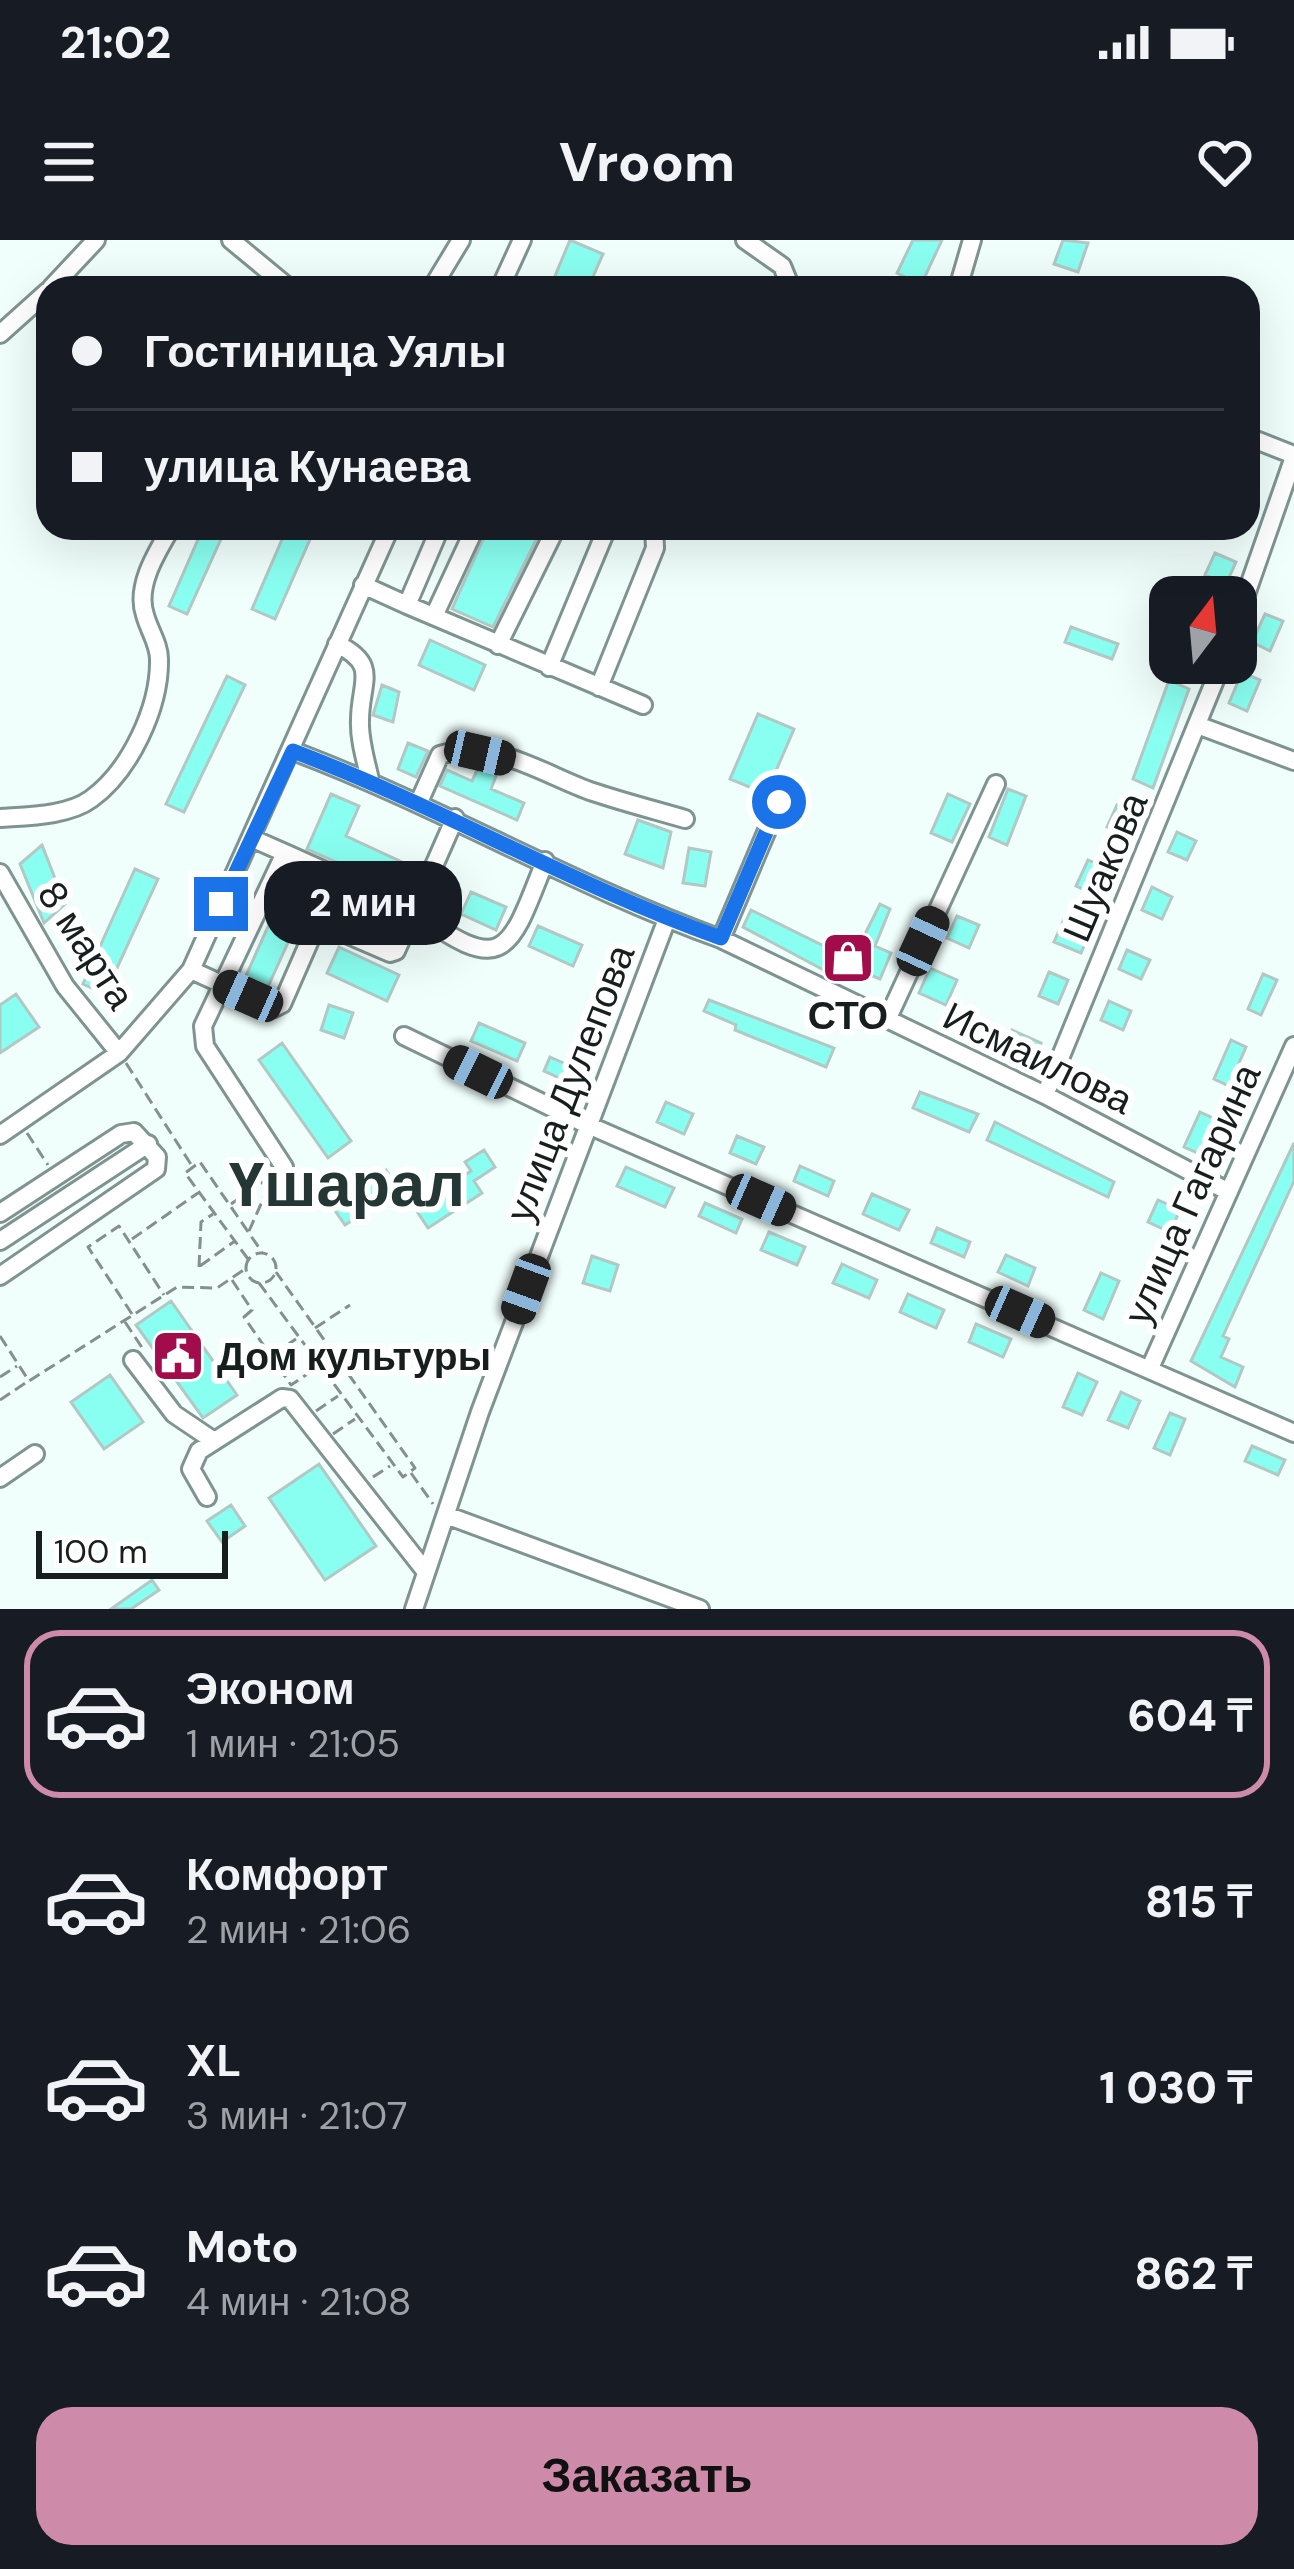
<!DOCTYPE html>
<html lang="ru">
<meta charset="utf-8">
<style>
:root{--surface:#171b24;--page:#242831;--text:#f1f3f6;--muted:#9ea1a6;--line:#363941;--accent:#ce8ba9}
body{margin:0;font-family:"DM Sans",sans-serif;background:var(--page);color:var(--text);height:100vh;display:flex;flex-direction:column;font-size:45px;white-space:nowrap}
*{box-sizing:border-box;margin:0}
p{font-size:39px;color:var(--muted)}
.icon{flex:none;width:66px;height:66px;fill:none;stroke:currentColor;stroke-width:2;stroke-linecap:round;stroke-linejoin:round}
.map{position:relative;height:1369px;overflow:hidden}
.details{display:flex;flex-direction:column;background:var(--surface);flex:1}
.details>*{flex:none}
.hud{position:absolute;left:36px;top:36px;width:1224px;height:264px;border-radius:36px;box-shadow:0 12px 48px #0002;display:grid;align-content:center;height:264px;padding:0 36px;background:var(--surface)}
.needle{width:78px;rotate:16deg}
.controls{position:absolute;left:1149px;top:336px;display:grid;gap:24px}
.controls a{display:grid;place-items:center;width:108px;height:108px;border-radius:24px;background:var(--surface);box-shadow:0 12px 48px #0002;font-size:60px}
.scale{position:absolute;left:36px;bottom:30px;width:192px;box-sizing:border-box;padding-left:12px;border:6px solid #171f1e;border-top:0;font-size:33px;line-height:42px;white-space:nowrap;color:#171f1e;-webkit-text-stroke:9px #fff;paint-order:stroke}
.end{position:absolute;width:54px;height:54px;margin:-27px;border:15px solid #1a73e8;background:#fff;box-shadow:0 0 0 6px #fff}
.from{border-radius:50%}
.bubble{position:absolute;height:84px;border-radius:36px;background:var(--surface);box-shadow:0 12px 48px #0002;font-size:39px;font-weight:800;line-height:84px;text-align:center}
.car{position:absolute;width:36px;height:72px;margin:-36px -18px;border-radius:15px;box-shadow:0 0 9px 3px #0007;background:linear-gradient(#222 24%,#8ab4d8 0 40%,#222 0 76%,#8ab4d8 0 86%,#222 0)}
.hud b{display:flex;align-items:center;gap:42px;height:114px;font-size:45px}
.hud b+b{border-top:3px solid var(--line)}
.hud i{width:30px;height:30px;background:var(--text)}
ul{padding:21px 0 0;list-style:none}
li{display:flex;align-items:center;gap:36px;height:168px;margin:0 24px 18px;padding:0 12px;border:6px solid transparent;border-radius:36px}
li div{flex:1}
li b{display:block;font-size:45px}
li em{font-style:normal;font-weight:800}
li.active{border-color:var(--accent)}
li>.icon{width:108px;height:108px;stroke-width:1.5}
.primary-button{display:flex;gap:24px;margin-top:auto;padding:24px 36px}
.primary-button a{flex:1;height:138px;border-radius:36px;background:var(--accent);color:#111;font-size:48px;font-weight:800;line-height:138px;text-align:center}
.status{display:flex;justify-content:space-between;align-items:center;height:84px;padding:0 60px;background:var(--surface);direction:ltr}
.status svg{height:33px;fill:currentColor}
header{display:flex;justify-content:space-between;align-items:center;height:156px;padding:0 36px;background:var(--surface);font-size:54px;font-weight:800}
.map>svg:first-child{display:block}
.building{fill:#89fff1;stroke:#b2c8c5;stroke-width:3}
.lines{fill:none;stroke-linecap:round;stroke-linejoin:round}
.minor-casing{stroke:#7f9491;stroke-width:22}
.path{stroke:#85908e;stroke-width:3;stroke-dasharray:12 6;stroke-linecap:butt}
.minor{stroke:#fff;stroke-width:16}
.route{stroke:#1a73e8;stroke-width:15}
.labels{text-anchor:middle;dominant-baseline:central;stroke-width:12;stroke-linejoin:round;paint-order:stroke}
.street-label{font-size:39px;fill:#171f1e;stroke:#fff}
.poi-label{font-size:39px;font-weight:bold;fill:#171f1e;stroke:#fff}
.town-label{font-size:63px;font-weight:bold;fill:#253735;stroke:#fff}
</style>
<div class="status"><b>21:02</b><svg viewBox="0 0 49 12"><path d="M0 12V9h3v3zM5 12V6h3v6zM10 12V3h3v9zM15 12V0h3v12zM26 1h20v11H26zM47 4h2v5h-2z"/></svg></div>
<header><svg class="icon" aria-label="menu" viewBox="0 0 24 24"><path d="M4 6h16M4 12h16M4 18h16"/></svg>Vroom<svg class="icon" aria-label="heart" viewBox="0 0 24 24"><path d="M12 20l-8-8c-3-5 5-10 8-4 3-6 11-1 8 4z"/></svg></header>
<div class="map">
<svg width="1294" height="1369" viewBox="0 0 1294 1369">
<rect width="100%" height="100%" fill="#f1fffc"/>
<!-- building -->
<path class="building" d="M570 0 603 14 588 48H550Z
M913 0H942L921 45 897 33Z
M1063 0 1088 3 1078 32 1054 24Z
M203 288H226L187 374 169 366Z
M287 288H315L275 379 252 369Z
M488 288H542L493 387 452 369Z
M1215 313 1236 322 1226 344 1205 335Z
M1265 374 1283 381 1270 411 1252 402Z
M1071 387 1118 404 1112 419 1065 402Z
M430 400 485 425 474 450 419 425Z
M1242 432 1260 440 1247 471 1229 463Z
M227 436 245 445 184 572 166 564Z
M1169 440 1189 449 1153 548 1133 539Z
M382 445 399 452 393 482 373 475Z
M758 474 794 489 766 554 730 539Z
M408 503 428 511 416 537 398 529Z
M480 524 498 531 491 549 524 563 517 580 440 546 447 530 472 541Z
M1008 549 1026 556 1007 605 989 597Z
M331 554 359 566 346 596 417 629 406 653 307 609Z
M948 554 970 564 952 602 931 593Z
M1117 565 1139 575 1129 597 1107 587Z
M638 580 671 592 663 628 625 614Z
M1177 592 1196 601 1187 620 1168 612Z
M42 605 65 664 44 683 20 624Z
M689 608 711 612 705 646 683 643Z
M1088 620 1115 632 1103 658 1076 646Z
M135 629 158 639 105 754 83 744Z
M293 631 316 641 266 751 244 740Z
M1152 647 1172 657 1162 679 1142 670Z
M471 652 506 667 496 690 461 674Z
M880 664 890 669 875 706 891 713 880 739 849 726Z
M751 670 842 715 833 735 743 687Z
M957 676 979 685 969 708 947 698Z
M1064 679 1091 690 1081 713 1054 702Z
M538 686 582 705 573 726 529 706Z
M339 707 399 735 387 761 327 733Z
M1127 710 1150 720 1141 739 1119 729Z
M930 728 957 740 946 765 919 753Z
M1049 732 1068 740 1058 764 1039 756Z
M1263 734 1277 740 1261 775 1248 769Z
M16 754 39 787 0 813V765Z
M709 760 834 808 826 827 735 790 736 785 704 771Z
M1109 761 1131 771 1123 790 1101 780Z
M329 765 353 773 344 798 321 790Z
M479 783 525 803 517 821 471 801Z
M1012 790 1041 803 1031 825 1002 812Z
M1231 800 1246 807 1229 846 1214 839Z
M282 803 351 901 328 918 259 820Z
M550 817 577 829 571 843 544 831Z
M920 852 978 874 969 892 913 868Z
M666 862 693 874 684 894 657 882Z
M1200 872 1215 879 1200 914 1184 907Z
M995 882 1114 942 1108 957 987 900Z
M737 896 764 907 756 924 730 913Z
M1294 903V941L1223 1096 1229 1099 1221 1117 1243 1127 1235 1147 1191 1121Z
M484 910 495 927 474 941 482 953 428 988 414 967 471 931 465 922Z
M800 926 834 941 828 956 794 941Z
M626 927 674 948 665 967 617 946Z
M386 930 399 950 345 985 331 965Z
M872 954 909 970 899 990 863 974Z
M1158 960 1180 970 1170 992 1148 982Z
M705 963 742 979 736 993 699 976Z
M937 988 970 1002 964 1017 931 1003Z
M769 992 805 1007 797 1025 761 1010Z
M1006 1015 1035 1028 1028 1046 998 1032Z
M592 1016 618 1025 610 1051 583 1043Z
M842 1024 877 1040 869 1058 833 1043Z
M1101 1033 1119 1041 1103 1079 1084 1070Z
M908 1054 944 1070 936 1088 900 1072Z
M171 1061 237 1155 203 1178 136 1085Z
M976 1084 1011 1099 1003 1117 969 1102Z
M1078 1133 1097 1142 1082 1175 1063 1167Z
M110 1135 143 1182 104 1209 71 1162Z
M1121 1152 1140 1161 1128 1188 1108 1180Z
M1170 1173 1185 1179 1170 1215 1154 1208Z
M1252 1206 1285 1220 1278 1235 1245 1221Z
M319 1224 376 1306 325 1340 269 1258Z
M231 1265 245 1286 222 1302 207 1281Z
M152 1340 159 1350 131 1369H111Z"/>
<g class="lines">
<!-- minor casing -->
<g class="minor-casing">
<path id="minor" d="M231 0 289 48
M745 0 782 26 791 48
M51 48 96 0
M432 48 461 0
M500 48 522 0
M958 48 972 0
M0 94 48 51
M1248 197 1294 215
M440 288 407 365 643 465
M363 345 407 365
M434 376 475 288
M1236 383 1294 217
M337 404C380 425 360 442 360 480 359 500 366 521 370 540
M498 405 556 288
M549 427 607 288
M599 447 655 308 654 288
M1200 486 1294 521
M293 511C439 566 574 646 721 699L1045 855 1227 951
M419 562 440 515C492 497 546 536 593 552 623 562 654 570 685 579
M0 578C27 576 68 576 91 559 130 531 160 467 159 419 159 404 149 390 145 375 135 346 157 312 171 288
M251 598 285 613
M0 633 65 746 119 813
M318 682 390 713 396 711 414 671C504 737 509 714 545 621
M721 699 779 562
M191 730 274 768 282 764 338 636
M887 780 996 544
M404 796 588 885 1294 1193
M1045 855 1222 423
M0 895 119 813 191 730 390 288
M284 927 205 806 203 786 285 613 414 671 455 578
M0 973 121 894 134 892 157 917 156 929 0 1036
M0 1001 148 904
M133 1120 174 1174 214 1201
M1150 1128 1294 806
M0 1238 35 1214
M207 1257 191 1229 199 1211 282 1158 290 1159 426 1332
M446 1275 700 1369
M414 1369 480 1172 667 679"/>
</g>
<!-- path -->
<path class="path" d="M126 823 192 926
M27 893 48 925
M231 964 273 935
M249 991 272 939
M132 999 198 953
M246 1028a15 15 0 1 1 30 0a15 15 0 1 1-30 0Z
M248 1019 185 933 200 922 262 1012
M200 1026 235 1001
M199 1027 201 982 213 974
M232 1040 252 1070 244 1077 291 1145 318 1127
M259 1043 403 1237 415 1228 276 1032
M132 1074 88 1007 119 986 164 1055
M125 1082 143 1109
M315 1088 350 1065
M0 1096 29 1141 177 1047 217 1048 245 1029
M274 1114 296 1099
M0 1137 17 1126
M0 1160 27 1142
M316 1171 338 1156
M333 1194 355 1179
M411 1233 433 1264
M373 1237 390 1226"/>
<!-- minor -->
<use href="#minor" class="minor"/>
</g>
<g class="lines">
<!-- route -->
<path class="route" d="M221 664 293 511C439 566 574 646 721 698L779 562"/>
</g>
<!-- icons -->
<defs>
<g id="shop-square" transform="scale(2.7)"><rect x="-9" y="-9" width="18" height="18" rx="4" fill="#a30c4a" stroke="#fff"/><path d="M-5-2.5h2.3a2.7 3.5 0 0 1 5.4 0H5L5.5 6h-11ZM-1.5-2.5h3a1.5 2.3 0 0 0-3 0Z" fill="#fff"/></g>
<g id="civic-square" transform="scale(2.7)"><rect x="-9" y="-9" width="18" height="18" rx="4" fill="#a30c4a" stroke="#fff"/><path d="M-.6-6.5H3V-4.5H.6V-3L4-1V1h2V6H-6V1h2V-1L-.6-3ZM-1.2 2.5V6h2.4V2.5Z" fill="#fff"/></g>
</defs>
<g fill-rule="evenodd">
<use href="#shop-square" x="848" y="718"/>
<use href="#civic-square" x="178" y="1116"/>
</g>
<g class="labels">
<!-- street labels -->
<g class="street-label">
<text transform="translate(1105 627) rotate(-67)">Шуакова</text>
<text transform="translate(86 705) rotate(57)">8 марта</text>
<text transform="translate(1038 818) rotate(26)">Исмаилова</text>
<text transform="translate(570 843) rotate(-69)">улица Дулепова</text>
<text transform="translate(1192 954) rotate(-66)">улица Гагарина</text>
</g>
<!-- poi labels -->
<g class="poi-label">
<text x="848" y="775">СТО</text>
<text x="217" y="1116" text-anchor="start">Дом культуры</text>
</g>
<!-- town labels -->
<g class="town-label">
<text x="347" y="945">Үшарал</text>
</g>
</g>
</svg>
<div class="controls">
<a><svg class="needle" viewBox="-14 -14 28 28"><path d="M0-13l5 13h-10z" fill="#e53935"/><path d="M0 13l5-13h-10z" fill="#9ea1a6"/></svg></a>
</div>
<div class="scale">100 m</div>
<i class="end from" style="left:779px;top:562px"></i>
<i class="end" style="left:221px;top:664px"></i>
<div class="bubble" style="left:264px;top:621px;width:198px">2 мин</div>
<i class="car" style="left:480px;top:513px;rotate:103deg"></i>
<i class="car" style="left:923px;top:701px;rotate:25deg"></i>
<i class="car" style="left:248px;top:756px;rotate:294deg"></i>
<i class="car" style="left:478px;top:832px;rotate:296deg"></i>
<i class="car" style="left:761px;top:960px;rotate:114deg"></i>
<i class="car" style="left:526px;top:1049px;rotate:200deg"></i>
<i class="car" style="left:1020px;top:1072px;rotate:114deg"></i>
<div class="hud">
<b><i class="from"></i>Гостиница Уялы</b>
<b><i></i>улица Кунаева</b>
</div>
</div>
<section class="details">
<ul>
<li class="active"><svg class="icon" aria-label="car" viewBox="0 0 24 24"><path d="M5 17H2v-5l4-1 3-4h7l3 4 3 1v5h-3M9 17h6M6 11h13"/><circle cx="7" cy="17" r="2"/><circle cx="17" cy="17" r="2"/></svg><div><b>Эконом</b><p>1 мин · 21:05</p></div><em>604 ₸</em></li>
<li><svg class="icon" aria-label="car" viewBox="0 0 24 24"><path d="M5 17H2v-5l4-1 3-4h7l3 4 3 1v5h-3M9 17h6M6 11h13"/><circle cx="7" cy="17" r="2"/><circle cx="17" cy="17" r="2"/></svg><div><b>Комфорт</b><p>2 мин · 21:06</p></div><em>815 ₸</em></li>
<li><svg class="icon" aria-label="car" viewBox="0 0 24 24"><path d="M5 17H2v-5l4-1 3-4h7l3 4 3 1v5h-3M9 17h6M6 11h13"/><circle cx="7" cy="17" r="2"/><circle cx="17" cy="17" r="2"/></svg><div><b>XL</b><p>3 мин · 21:07</p></div><em>1 030 ₸</em></li>
<li><svg class="icon" aria-label="car" viewBox="0 0 24 24"><path d="M5 17H2v-5l4-1 3-4h7l3 4 3 1v5h-3M9 17h6M6 11h13"/><circle cx="7" cy="17" r="2"/><circle cx="17" cy="17" r="2"/></svg><div><b>Moto</b><p>4 мин · 21:08</p></div><em>862 ₸</em></li>
</ul>
<div class="primary-button"><a>Заказать</a></div>
</section>
